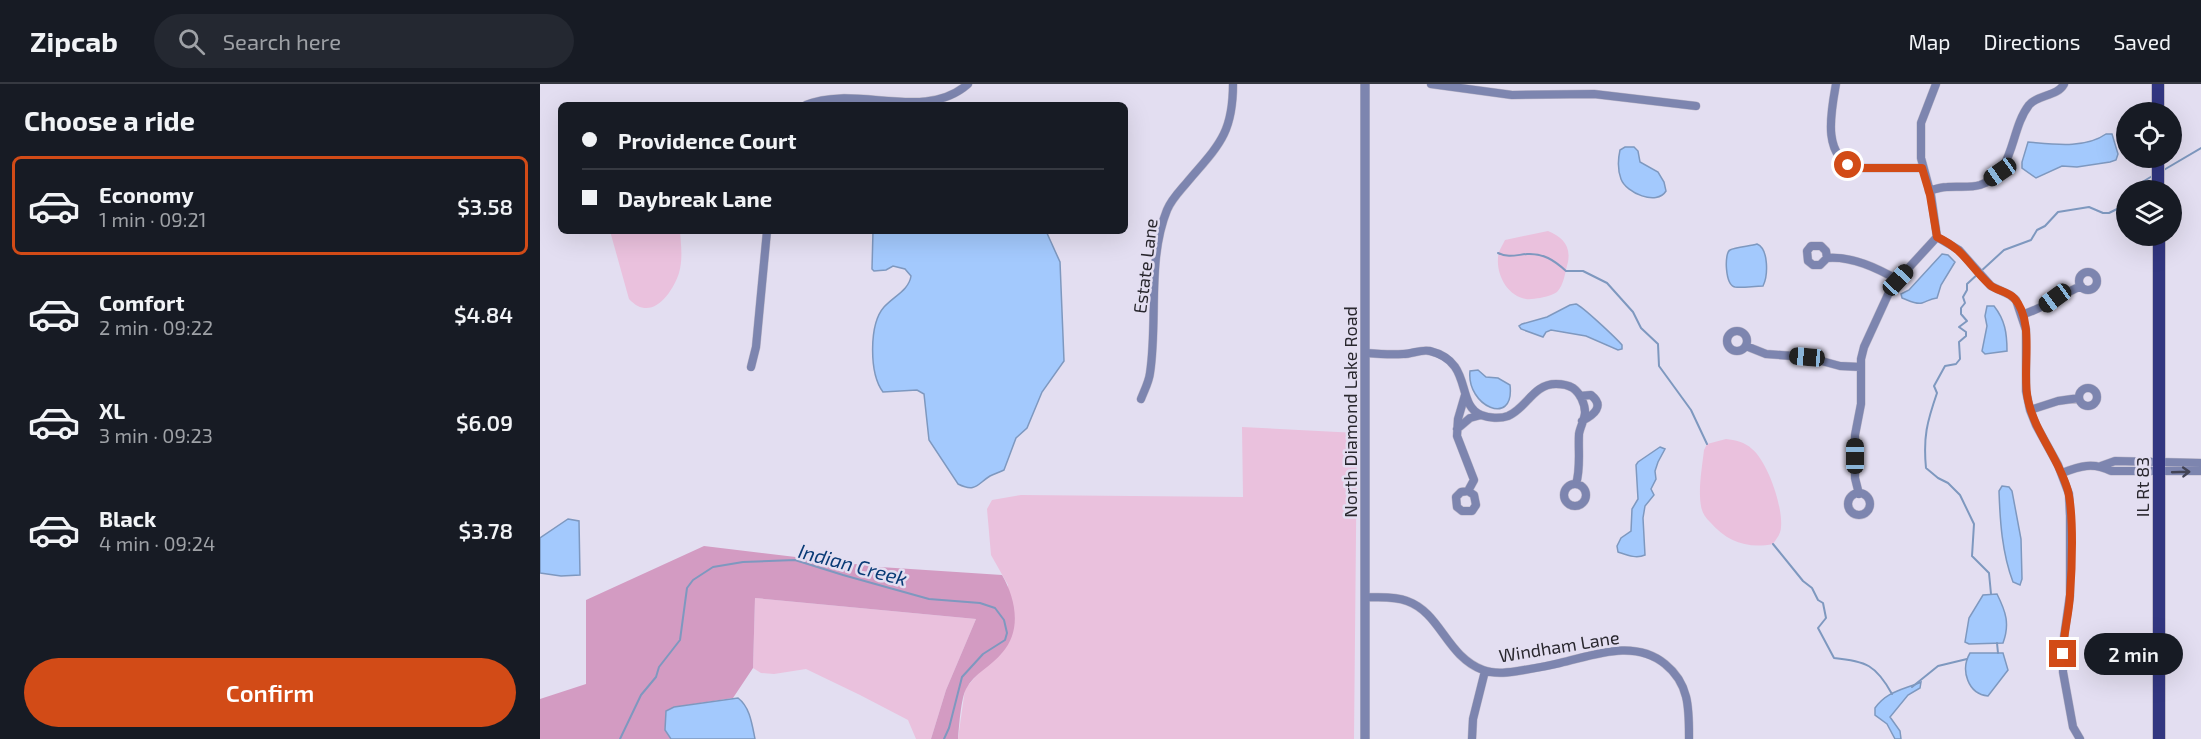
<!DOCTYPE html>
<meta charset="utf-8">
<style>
:root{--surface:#171b24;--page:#242831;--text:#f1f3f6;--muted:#9ea1a6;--line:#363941;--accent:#d24b17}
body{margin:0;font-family:"Exo 2",sans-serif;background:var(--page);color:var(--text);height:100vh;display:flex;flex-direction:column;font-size:22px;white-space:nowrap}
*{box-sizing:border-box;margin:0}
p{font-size:20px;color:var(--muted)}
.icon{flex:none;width:33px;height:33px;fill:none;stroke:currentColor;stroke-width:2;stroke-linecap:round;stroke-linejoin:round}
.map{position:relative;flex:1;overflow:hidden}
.drawer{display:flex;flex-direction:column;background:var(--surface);width:540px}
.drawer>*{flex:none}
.hud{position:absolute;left:18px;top:18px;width:570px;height:132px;border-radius:9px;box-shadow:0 6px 24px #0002;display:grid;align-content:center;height:132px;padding:0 24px;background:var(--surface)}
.buttons{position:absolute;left:1576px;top:18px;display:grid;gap:12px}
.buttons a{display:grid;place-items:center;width:66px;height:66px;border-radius:50%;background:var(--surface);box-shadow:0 6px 24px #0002;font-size:30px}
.end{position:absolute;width:27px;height:27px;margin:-14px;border:8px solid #d24b17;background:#fff;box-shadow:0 0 0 3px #fff}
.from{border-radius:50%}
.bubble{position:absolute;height:42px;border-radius:21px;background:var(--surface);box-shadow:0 6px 24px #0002;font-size:20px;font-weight:600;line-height:42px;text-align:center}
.car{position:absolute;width:18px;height:36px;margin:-18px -9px;border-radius:8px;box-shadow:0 0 4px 2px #0007;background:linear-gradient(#222 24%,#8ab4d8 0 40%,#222 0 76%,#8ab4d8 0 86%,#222 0)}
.hud b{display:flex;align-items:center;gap:21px;height:57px;font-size:22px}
.hud b+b{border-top:2px solid var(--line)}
.hud i{width:15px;height:15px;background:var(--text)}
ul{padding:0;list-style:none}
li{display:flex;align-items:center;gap:18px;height:99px;margin:0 12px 9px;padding:0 12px;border:3px solid transparent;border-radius:9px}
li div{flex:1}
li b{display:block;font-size:22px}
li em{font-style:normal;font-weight:600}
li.on{border-color:var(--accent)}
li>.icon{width:54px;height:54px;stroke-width:1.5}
h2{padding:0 24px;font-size:27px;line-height:72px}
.cta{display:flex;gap:12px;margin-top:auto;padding:12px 24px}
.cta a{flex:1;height:69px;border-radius:36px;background:var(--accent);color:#fff;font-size:24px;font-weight:600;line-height:69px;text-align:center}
header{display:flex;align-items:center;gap:36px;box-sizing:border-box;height:84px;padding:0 30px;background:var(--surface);border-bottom:2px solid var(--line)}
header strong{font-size:28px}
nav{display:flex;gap:33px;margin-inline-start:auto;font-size:21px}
.search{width:420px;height:54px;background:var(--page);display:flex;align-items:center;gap:15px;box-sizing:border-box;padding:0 21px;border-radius:33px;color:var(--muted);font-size:22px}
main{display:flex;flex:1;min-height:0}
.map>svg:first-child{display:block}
.green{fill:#eac1dd}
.forest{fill:#d39bc2}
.water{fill:#a3c9fd;stroke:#7e98bf;stroke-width:1.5}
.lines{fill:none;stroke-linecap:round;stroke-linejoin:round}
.stream{stroke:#7e98bf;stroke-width:2}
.minor-casing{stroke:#beb9ca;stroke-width:9}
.tertiary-casing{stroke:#beb9ca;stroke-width:10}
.primary-casing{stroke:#beb9ca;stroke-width:14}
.minor{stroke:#7d85af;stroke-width:8}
.tertiary{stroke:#7d85af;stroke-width:9}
.primary{stroke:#323680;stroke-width:12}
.oneway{stroke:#424355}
.route{stroke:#d24b17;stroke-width:8}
.labels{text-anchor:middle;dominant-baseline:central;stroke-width:5;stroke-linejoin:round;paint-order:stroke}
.street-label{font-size:18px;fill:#29272e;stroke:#e3def1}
.water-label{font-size:20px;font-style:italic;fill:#083a75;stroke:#e3def1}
</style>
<header>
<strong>Zipcab</strong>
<div class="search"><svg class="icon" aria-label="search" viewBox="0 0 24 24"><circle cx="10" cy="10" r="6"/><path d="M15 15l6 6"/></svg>Search here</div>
<nav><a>Map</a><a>Directions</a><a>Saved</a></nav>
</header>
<main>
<section class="drawer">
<h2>Choose a ride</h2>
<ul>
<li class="on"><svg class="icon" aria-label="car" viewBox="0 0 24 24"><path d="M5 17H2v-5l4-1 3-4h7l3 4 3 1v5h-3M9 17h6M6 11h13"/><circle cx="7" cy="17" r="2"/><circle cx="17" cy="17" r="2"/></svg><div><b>Economy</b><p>1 min · 09:21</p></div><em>$3.58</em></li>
<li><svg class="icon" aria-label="car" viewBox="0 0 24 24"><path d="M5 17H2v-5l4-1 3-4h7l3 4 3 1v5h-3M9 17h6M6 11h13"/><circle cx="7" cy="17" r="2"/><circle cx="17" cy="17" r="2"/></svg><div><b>Comfort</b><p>2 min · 09:22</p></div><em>$4.84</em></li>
<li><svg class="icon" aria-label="car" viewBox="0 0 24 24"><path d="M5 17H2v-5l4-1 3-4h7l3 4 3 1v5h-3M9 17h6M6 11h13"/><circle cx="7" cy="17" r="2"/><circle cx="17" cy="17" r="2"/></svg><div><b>XL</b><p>3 min · 09:23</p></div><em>$6.09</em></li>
<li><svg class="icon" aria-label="car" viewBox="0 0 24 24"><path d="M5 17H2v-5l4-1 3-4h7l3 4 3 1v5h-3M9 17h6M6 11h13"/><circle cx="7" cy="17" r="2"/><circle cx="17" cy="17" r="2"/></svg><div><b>Black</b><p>4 min · 09:24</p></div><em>$3.78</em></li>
</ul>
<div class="cta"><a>Confirm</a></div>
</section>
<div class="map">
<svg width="1661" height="655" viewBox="0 0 1661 655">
<rect width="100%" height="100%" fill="#e3def1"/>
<!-- green -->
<path class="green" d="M70 147H140C141 161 143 175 139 189 132 210 111 239 89 215Z
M1008 147C1022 153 1031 161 1028 178 1025 188 1024 201 1017 208 1013 211 1005 213 1000 214 996 214 990 216 986 215 966 212 954 187 959 168 960 165 963 160 965 156Z
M702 343 817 349 814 655H418L425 605 443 584 462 569 468 501 451 471 447 425 452 416 481 411 703 413Z
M1186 355C1195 356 1205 358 1212 365 1228 378 1243 423 1241 443 1241 450 1236 455 1233 460 1208 465 1187 458 1170 438 1166 434 1162 429 1161 422 1158 405 1162 384 1164 366L1167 360Z
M215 514 436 535 406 606 391 655H376L368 636 320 611 266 585 234 590 221 589 213 584Z"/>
<!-- forest -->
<path class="forest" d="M164 462 340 483 462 491C476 515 482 547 462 569 452 582 434 589 426 605 421 614 419 643 418 655H391L406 606 436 535 215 514 213 584 193 614 134 623 126 627 125 646 131 655H0V615L46 600V516Z"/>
<!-- water -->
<path class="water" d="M1566 50H1572L1578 70 1576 76 1570 78 1537 83 1522 82 1496 94 1482 84V78L1488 58C1512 60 1545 65 1566 50Z
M1085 63H1094L1098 67 1100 78 1118 88 1124 98 1126 107C1117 122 1086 109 1081 95 1078 87 1078 75 1080 66Z
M333 147H506L520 178 524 277 502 308 487 344 476 354 464 386C460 388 454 390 450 392 437 400 436 409 418 400L389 356 384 310 377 306 343 308C329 289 329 240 344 223 354 212 369 206 371 192L365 185 353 182 346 186 334 187 332 185Z
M1217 160C1229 165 1228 192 1223 202 1214 202 1203 204 1195 203 1185 201 1184 169 1190 166 1195 163 1211 162 1217 160Z
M1402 170 1408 171 1415 178 1401 201 1397 214C1390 215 1388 217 1382 219 1376 221 1368 216 1362 214L1361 210 1369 206Z
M1036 220C1042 222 1076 254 1082 261V265L1078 266 1046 252 1011 246 1006 248 1003 253 981 245 979 242 982 240 1007 233 1030 221Z
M1447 222H1454C1465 236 1467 249 1467 267L1445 270 1442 267 1447 242 1445 232Z
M938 286 946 293 958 294 970 301C975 344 926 322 930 287Z
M1120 363 1125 365 1118 378 1115 387 1116 395 1111 405 1114 411 1105 422 1103 434 1105 471C1096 475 1087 471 1078 468L1077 462 1081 454 1091 447 1092 425 1098 415 1096 381 1098 378Z
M1462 402 1469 403 1472 407 1481 455 1482 495 1480 501 1473 498C1462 469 1460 437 1459 407Z
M28 435 39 437 40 491 21 492 0 489V454Z
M1457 510C1466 528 1470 540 1463 559L1429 560 1425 558 1429 534 1443 511Z
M1430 569H1463L1468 586 1448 612C1428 610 1420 586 1430 569Z
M1381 598 1380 604 1368 611 1350 633 1360 647 1361 655H1355L1347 640 1335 631V624C1347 607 1363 606 1381 598Z
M198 614C210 623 212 640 215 655H131L125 646 126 627 134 623Z"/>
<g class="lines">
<!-- stream -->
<path class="stream" d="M1622 87 1661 64
M1592 106 1594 103 1614 91
M958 169C968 174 976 171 987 170 1003 169 1014 176 1026 187H1043L1067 199 1093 228 1101 244 1118 260 1119 282 1151 326 1167 360
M1233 460 1263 497 1272 504 1278 516 1283 519 1286 534 1278 544 1294 574C1326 577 1336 581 1352 610
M1451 510 1449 489 1432 472 1434 440 1420 411 1408 399 1398 394 1386 384C1383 353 1387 338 1397 309L1394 302 1405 282 1416 280 1420 275 1419 258 1426 252V248L1419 243 1427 237 1421 230V224L1425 219 1423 213 1427 206V200L1464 166 1491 156 1497 146 1505 142 1518 128 1549 123 1563 129H1569L1587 120
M1457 559 1458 569
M1372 603 1398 582 1427 575
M80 655 101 611 116 593 119 583 140 556 147 504 153 496 173 483 203 478 255 476 303 491 389 515 440 519 455 524 464 536 467 549 465 556 443 570 422 593 409 644 404 655"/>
<!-- minor casing -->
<g class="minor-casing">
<path id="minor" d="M891 0 972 11 1054 10 1156 22
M1296 0C1291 28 1281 74 1317 84H1382
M1396 0 1381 39V74L1391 111 1397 153
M266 21C316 0 384 39 428 0
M1389 107C1395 105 1401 103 1407 103 1418 102 1430 104 1440 101 1476 89 1469 47 1489 21 1498 10 1517 13 1524 0
M1397 153 1419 166 1451 202 1470 211 1476 216 1486 246V307L1490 326 1496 341 1518 381 1529 410 1530 432V511L1523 560V588L1533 643 1540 655
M1287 174 1286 167 1281 162H1271L1267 167 1268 177 1273 181H1280L1287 174C1312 172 1337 184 1358 196
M1539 197a9 9 0 1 1 18 0a9 9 0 1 1-18 0Z
M1481 231C1503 225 1520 211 1541 202
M1187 257a10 10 0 1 1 20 0a10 10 0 1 1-20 0Z
M1206 262 1226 270 1267 273 1300 282 1321 283
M826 269C838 270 851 271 863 270 872 270 881 265 890 267 934 278 915 320 941 331 949 334 960 335 968 332 987 324 993 300 1016 300 1022 300 1028 301 1033 304 1040 309 1045 320 1045 328 1045 335 1040 343 1039 350 1038 367 1041 384 1036 400
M211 283 216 263 227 147
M1539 313a9 9 0 1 1 18 0a9 9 0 1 1-18 0Z
M925 311 918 335 917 352 934 396 928 407 921 408 916 413 917 423 922 427H932L936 421 934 411 928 407
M1040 312 1051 311C1065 322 1054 331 1042 337
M601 315C604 307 609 298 610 289 618 237 607 175 627 126 632 114 641 106 649 96 679 61 693 49 693 0
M1490 326 1518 317 1539 314
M917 345 930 334 941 331
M1561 382 1575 377 1661 379
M1522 389C1540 382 1553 378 1571 387H1661
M1024 411a11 11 0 1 1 22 0a11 11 0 1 1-22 0Z
M1308 420a11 11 0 1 1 22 0a11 11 0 1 1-22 0Z
M1319 410 1315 394V351L1321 320V275L1324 263 1352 202 1397 153
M826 513C839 514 854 512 867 517 901 529 906 572 943 586 956 591 972 588 984 586 996 584 1008 582 1020 579 1055 571 1094 555 1125 580 1150 600 1149 626 1149 655
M932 655 933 635 945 587"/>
</g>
<!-- tertiary casing -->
<g class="tertiary-casing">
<path id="tertiary" d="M825 0V655"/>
</g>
<!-- primary casing -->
<g class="primary-casing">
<path id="primary" d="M1618 0V28
M1618 106V74
M1619 152V655"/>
</g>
<!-- minor -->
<use href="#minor" class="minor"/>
<!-- tertiary -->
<use href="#tertiary" class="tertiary"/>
<!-- primary -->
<use href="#primary" class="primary"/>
</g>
<!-- one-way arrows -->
<defs><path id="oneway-shaft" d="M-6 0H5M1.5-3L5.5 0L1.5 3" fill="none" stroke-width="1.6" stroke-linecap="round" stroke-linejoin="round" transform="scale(1.5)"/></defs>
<use class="oneway" href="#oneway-shaft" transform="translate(1641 388) rotate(-2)"/>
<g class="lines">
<!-- route -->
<path class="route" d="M1308 81 1317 84H1382L1390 111 1397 153C1425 166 1429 182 1450 201 1457 207 1467 207 1474 214 1496 238 1481 287 1488 316 1495 349 1519 374 1528 407 1534 432 1532 485 1530 511 1529 531 1523 550 1523 570"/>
</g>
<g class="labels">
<!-- street labels -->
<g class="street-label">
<text transform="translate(605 182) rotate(-83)">Estate Lane</text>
<text transform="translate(810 328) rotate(-90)">North Diamond Lake Road</text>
<text transform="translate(1602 403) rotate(-90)">IL Rt 83</text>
<text transform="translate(1019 562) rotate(-9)">Windham Lane</text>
</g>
<!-- water labels -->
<g class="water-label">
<text transform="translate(313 480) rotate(15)">Indian Creek</text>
</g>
</g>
</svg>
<div class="buttons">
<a><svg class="icon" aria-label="locate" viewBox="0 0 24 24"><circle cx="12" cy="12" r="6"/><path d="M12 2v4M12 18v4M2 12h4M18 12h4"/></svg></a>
<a><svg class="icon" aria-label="layers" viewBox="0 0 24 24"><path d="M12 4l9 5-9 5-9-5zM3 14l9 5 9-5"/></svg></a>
</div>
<i class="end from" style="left:1308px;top:81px"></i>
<i class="end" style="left:1523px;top:570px"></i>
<div class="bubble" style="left:1544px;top:549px;width:99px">2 min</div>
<i class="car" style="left:1460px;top:88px;rotate:235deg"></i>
<i class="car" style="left:1358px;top:196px;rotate:43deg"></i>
<i class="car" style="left:1515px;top:214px;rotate:234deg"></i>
<i class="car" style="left:1267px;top:273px;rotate:275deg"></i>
<i class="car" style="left:1315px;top:372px;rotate:0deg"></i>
<div class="hud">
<b><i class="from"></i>Providence Court</b>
<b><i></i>Daybreak Lane</b>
</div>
</div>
</main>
